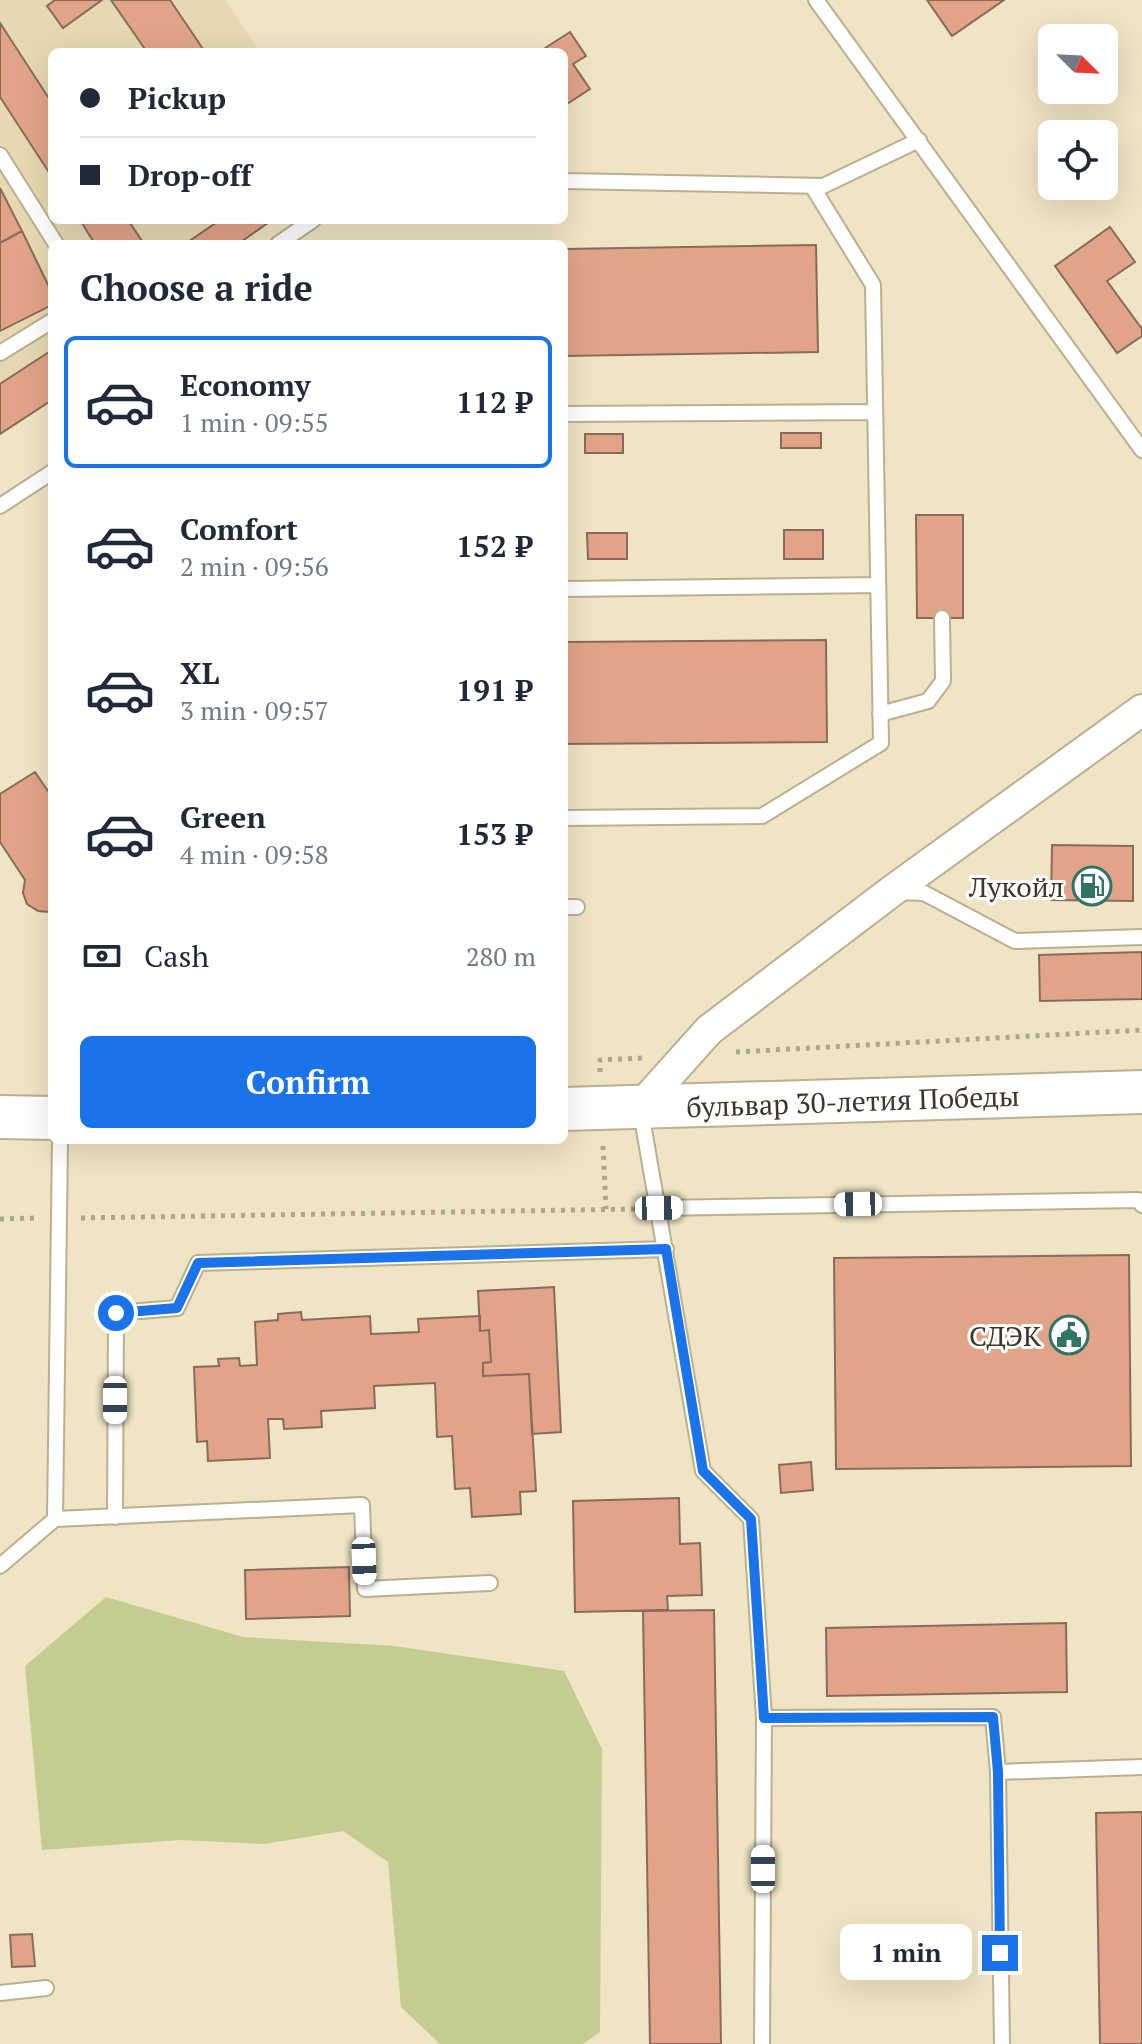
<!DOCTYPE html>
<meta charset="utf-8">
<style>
:root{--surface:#fff;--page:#f2f2f3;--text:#1f2937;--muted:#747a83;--line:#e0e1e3;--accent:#1a73e8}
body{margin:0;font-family:"PT Serif",serif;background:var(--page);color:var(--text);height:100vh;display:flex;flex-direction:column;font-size:30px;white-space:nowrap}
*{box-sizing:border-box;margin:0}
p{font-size:26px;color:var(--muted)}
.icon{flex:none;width:44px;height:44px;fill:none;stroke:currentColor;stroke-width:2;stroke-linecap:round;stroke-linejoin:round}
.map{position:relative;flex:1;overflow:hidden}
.details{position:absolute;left:48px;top:240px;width:520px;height:904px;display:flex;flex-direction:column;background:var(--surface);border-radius:12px;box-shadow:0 8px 32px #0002}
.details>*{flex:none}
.top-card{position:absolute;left:48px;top:48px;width:520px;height:176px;border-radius:12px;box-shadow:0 8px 32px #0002;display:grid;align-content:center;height:176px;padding:0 32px;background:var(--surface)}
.needle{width:52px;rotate:114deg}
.buttons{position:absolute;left:1038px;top:24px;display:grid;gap:16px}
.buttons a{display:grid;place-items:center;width:80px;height:80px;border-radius:12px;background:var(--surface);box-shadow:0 8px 32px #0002;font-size:40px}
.end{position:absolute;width:36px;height:36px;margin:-18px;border:10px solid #1a73e8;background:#fff;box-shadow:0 0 0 4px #fff}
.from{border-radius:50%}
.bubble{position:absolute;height:56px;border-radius:12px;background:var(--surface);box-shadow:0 8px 32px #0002;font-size:26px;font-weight:800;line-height:56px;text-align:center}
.car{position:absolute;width:24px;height:48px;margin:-24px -12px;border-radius:10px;box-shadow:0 0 6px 2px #0007;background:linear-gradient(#fff 24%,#345 0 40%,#fff 0 76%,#345 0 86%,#fff 0)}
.top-card b{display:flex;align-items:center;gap:28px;height:76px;font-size:30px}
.top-card b+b{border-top:2px solid var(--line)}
.top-card i{width:20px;height:20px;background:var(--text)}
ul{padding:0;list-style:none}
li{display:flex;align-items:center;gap:24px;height:132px;margin:0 16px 12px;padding:0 16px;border:4px solid transparent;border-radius:12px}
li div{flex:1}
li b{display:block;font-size:30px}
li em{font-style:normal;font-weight:800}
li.selected{border-color:var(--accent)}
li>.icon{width:72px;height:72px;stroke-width:1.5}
h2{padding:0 32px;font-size:36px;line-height:96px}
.pay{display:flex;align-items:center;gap:20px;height:88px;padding:0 32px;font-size:30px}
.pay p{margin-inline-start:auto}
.cta{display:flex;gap:16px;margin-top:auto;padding:16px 32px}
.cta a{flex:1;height:92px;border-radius:12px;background:var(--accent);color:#fff;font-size:32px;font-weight:800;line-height:92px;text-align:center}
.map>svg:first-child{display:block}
.built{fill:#e6d9b1}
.green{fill:#c4cc91}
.building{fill:#e2a488;stroke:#896b5d;stroke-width:2}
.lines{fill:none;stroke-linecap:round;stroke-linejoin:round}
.lane-casing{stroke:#baaf90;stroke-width:18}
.street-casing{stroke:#baaf90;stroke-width:34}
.secondary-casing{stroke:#baaf90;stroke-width:46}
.path{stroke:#afa78d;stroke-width:5;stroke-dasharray:4 6;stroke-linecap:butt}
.lane{stroke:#fff;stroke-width:14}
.street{stroke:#fff;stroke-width:30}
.secondary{stroke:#fff;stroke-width:42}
.route{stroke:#1a73e8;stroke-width:10}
.labels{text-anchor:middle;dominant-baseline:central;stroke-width:6;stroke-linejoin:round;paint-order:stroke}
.poi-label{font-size:28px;fill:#3b372a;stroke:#fff;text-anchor:end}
.street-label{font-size:28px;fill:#3b372a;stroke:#fff}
</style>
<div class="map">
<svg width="1142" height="2044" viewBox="0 0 1142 2044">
<rect width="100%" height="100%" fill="#efe4c3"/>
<!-- built -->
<path class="built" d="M0 0H225L260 52H52V220H272L238 244H52V401L0 435Z"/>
<!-- green -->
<path class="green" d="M106 1597 243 1637 394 1646 564 1671 602 1749 600 2032 583 2044H440L401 2007 388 1862 343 1831 264 1844 180 1840 42 1850 25 1666Z"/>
<!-- building -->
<path class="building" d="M55 0H102L63 28 47 6Z
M111 0H170L205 52H147Z
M927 0H1004L952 36Z
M0 23 52 103V177L0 97Z
M570 32 586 56 573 64 590 89 564 106V52H539Z
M0 188 22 231 0 243Z
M80 220H128L144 244H95Z
M220 220H272L238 244H185Z
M1110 227 1135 262 1107 281 1142 329V336L1117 353 1055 266Z
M22 231 52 293V305L0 331V243Z
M816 245 818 352 564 356V249Z
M52 350V400L0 434V384Z
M781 433H821V448H781Z
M585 434H623V453H585Z
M916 515H963V618H917Z
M784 530H823V559H784Z
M587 533H627V559H588Z
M826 640 827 742 564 744V642Z
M35 772 52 797V911L49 912 38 911 27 904 23 893 25 880 0 842V794Z
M1052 845 1133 846V901L1051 900Z
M1142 952V999L1040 1001 1039 955Z
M1129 1255 1131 1466 836 1469 834 1258Z
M554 1287 561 1432 532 1434 529 1374 483 1376V1363L491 1362 489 1330 480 1331 478 1291Z
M301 1312 302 1320 370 1316 371 1334 419 1332 418 1319 480 1316V1331L489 1330 491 1362 483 1363V1376L529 1374 536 1491 520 1492 521 1514 472 1517 470 1488 455 1489 452 1436 437 1437 435 1383 374 1386 375 1408 321 1411 322 1427 284 1429 283 1419H268L270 1458 208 1461 207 1441 197 1442 194 1367 219 1366 218 1359 239 1358 240 1366 257 1365 255 1322 278 1320V1314Z
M811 1462 813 1490 781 1493 779 1465Z
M679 1498 680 1544 700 1543 702 1595 667 1596 668 1610 575 1612 573 1501Z
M349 1567 350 1616 246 1619 245 1570Z
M714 1610 721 2044H650L643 1611Z
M1066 1623 1067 1692 827 1696 826 1628Z
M1142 1812V2044H1100L1096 1813Z
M32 1934 35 1966 12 1967 10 1935Z"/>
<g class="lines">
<!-- lane casing -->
<g class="lane-casing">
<path id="lane" d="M816 0 1142 450
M0 155 56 244
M564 181 823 186 919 140
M278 244 313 220
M0 353 52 321
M564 414 875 412
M0 506 52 472
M564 589 878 585
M880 714 928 701 943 681 942 618
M564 818 762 816 881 743 873 285 812 186
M898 892 924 893 1015 941 1142 937
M564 907H577
M641 1112 703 1471 751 1519 764 1718 762 2044
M659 1208 1138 1200 1142 1205
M115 1517 116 1313 177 1308 198 1263 666 1249
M55 1519 362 1505 365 1589 490 1583
M0 1566 55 1519 60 1140
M764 1718 993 1717 998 1772 1002 2044
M998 1772 1142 1767
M0 1993 46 1988"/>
</g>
<!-- street casing -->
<g class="street-casing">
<path id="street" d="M640 1107 709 1030 892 891 1142 710"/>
</g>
<!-- secondary casing -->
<g class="secondary-casing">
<path id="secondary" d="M564 1109 1142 1092
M0 1117 52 1118"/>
</g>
<!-- path -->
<path class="path" d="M736 1052 1142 1030
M600 1072V1060L642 1058
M603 1146 606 1209
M81 1218 635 1209
M0 1219 35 1218"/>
<!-- lane -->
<use href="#lane" class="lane"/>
<!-- street -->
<use href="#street" class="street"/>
<!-- secondary -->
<use href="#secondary" class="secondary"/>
</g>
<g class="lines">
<!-- route -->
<path class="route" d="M116 1313 177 1308 198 1263 666 1249 703 1471 751 1519 764 1718 993 1717 998 1772 1000 1953"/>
</g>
<!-- icons -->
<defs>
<g id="fuel-ring" transform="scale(2)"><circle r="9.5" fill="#fff" stroke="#307466" stroke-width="1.5"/><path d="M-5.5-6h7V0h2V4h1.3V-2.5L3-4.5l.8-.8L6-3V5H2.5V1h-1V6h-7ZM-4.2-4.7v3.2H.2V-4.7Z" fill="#307466"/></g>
<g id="civic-ring" transform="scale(2)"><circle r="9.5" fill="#fff" stroke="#307466" stroke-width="1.5"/><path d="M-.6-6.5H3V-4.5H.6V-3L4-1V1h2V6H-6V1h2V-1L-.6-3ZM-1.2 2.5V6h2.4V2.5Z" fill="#307466"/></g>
</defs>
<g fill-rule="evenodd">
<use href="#fuel-ring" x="1092" y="886"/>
<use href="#civic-ring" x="1069" y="1335"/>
</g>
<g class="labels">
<!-- poi labels -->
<g class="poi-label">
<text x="1064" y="886">Лукойл</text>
<text x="1041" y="1335">СДЭК</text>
</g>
<!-- street labels -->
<g class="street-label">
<text transform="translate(853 1101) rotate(-2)">бульвар 30-летия Победы</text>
</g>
</g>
</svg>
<div class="buttons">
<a><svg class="needle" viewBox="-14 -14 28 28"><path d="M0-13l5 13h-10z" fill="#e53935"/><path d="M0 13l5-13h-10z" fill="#747a83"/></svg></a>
<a><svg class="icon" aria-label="locate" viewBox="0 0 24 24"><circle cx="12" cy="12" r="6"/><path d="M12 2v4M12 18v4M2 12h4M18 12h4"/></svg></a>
</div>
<i class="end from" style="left:116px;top:1313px"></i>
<i class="end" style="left:1000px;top:1953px"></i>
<div class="bubble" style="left:840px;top:1924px;width:132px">1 min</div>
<i class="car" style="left:858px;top:1204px;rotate:269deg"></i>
<i class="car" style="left:659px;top:1208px;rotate:89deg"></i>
<i class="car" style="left:115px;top:1400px;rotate:180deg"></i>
<i class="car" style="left:364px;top:1561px;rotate:178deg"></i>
<i class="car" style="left:763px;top:1869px;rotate:0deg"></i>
<div class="top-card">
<b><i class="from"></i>Pickup</b>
<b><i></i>Drop-off</b>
</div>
<section class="details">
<h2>Choose a ride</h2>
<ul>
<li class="selected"><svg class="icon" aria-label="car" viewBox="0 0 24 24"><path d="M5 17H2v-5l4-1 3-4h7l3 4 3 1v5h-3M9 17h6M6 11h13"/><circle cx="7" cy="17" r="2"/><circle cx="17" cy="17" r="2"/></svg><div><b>Economy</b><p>1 min · 09:55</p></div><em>112 ₽</em></li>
<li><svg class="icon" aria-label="car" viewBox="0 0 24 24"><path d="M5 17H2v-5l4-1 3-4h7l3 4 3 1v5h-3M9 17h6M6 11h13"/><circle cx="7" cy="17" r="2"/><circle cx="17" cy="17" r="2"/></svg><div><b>Comfort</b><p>2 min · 09:56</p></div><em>152 ₽</em></li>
<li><svg class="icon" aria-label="car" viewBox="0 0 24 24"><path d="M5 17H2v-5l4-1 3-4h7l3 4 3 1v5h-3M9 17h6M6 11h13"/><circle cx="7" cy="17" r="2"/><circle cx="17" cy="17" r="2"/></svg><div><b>XL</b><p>3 min · 09:57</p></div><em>191 ₽</em></li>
<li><svg class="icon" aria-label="car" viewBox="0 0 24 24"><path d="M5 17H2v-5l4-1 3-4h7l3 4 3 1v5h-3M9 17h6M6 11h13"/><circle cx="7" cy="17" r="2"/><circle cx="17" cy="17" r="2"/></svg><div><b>Green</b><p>4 min · 09:58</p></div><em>153 ₽</em></li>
</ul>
<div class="pay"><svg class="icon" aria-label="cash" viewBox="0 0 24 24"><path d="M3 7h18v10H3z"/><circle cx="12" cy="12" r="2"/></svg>Cash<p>280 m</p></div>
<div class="cta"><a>Confirm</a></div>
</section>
</div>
